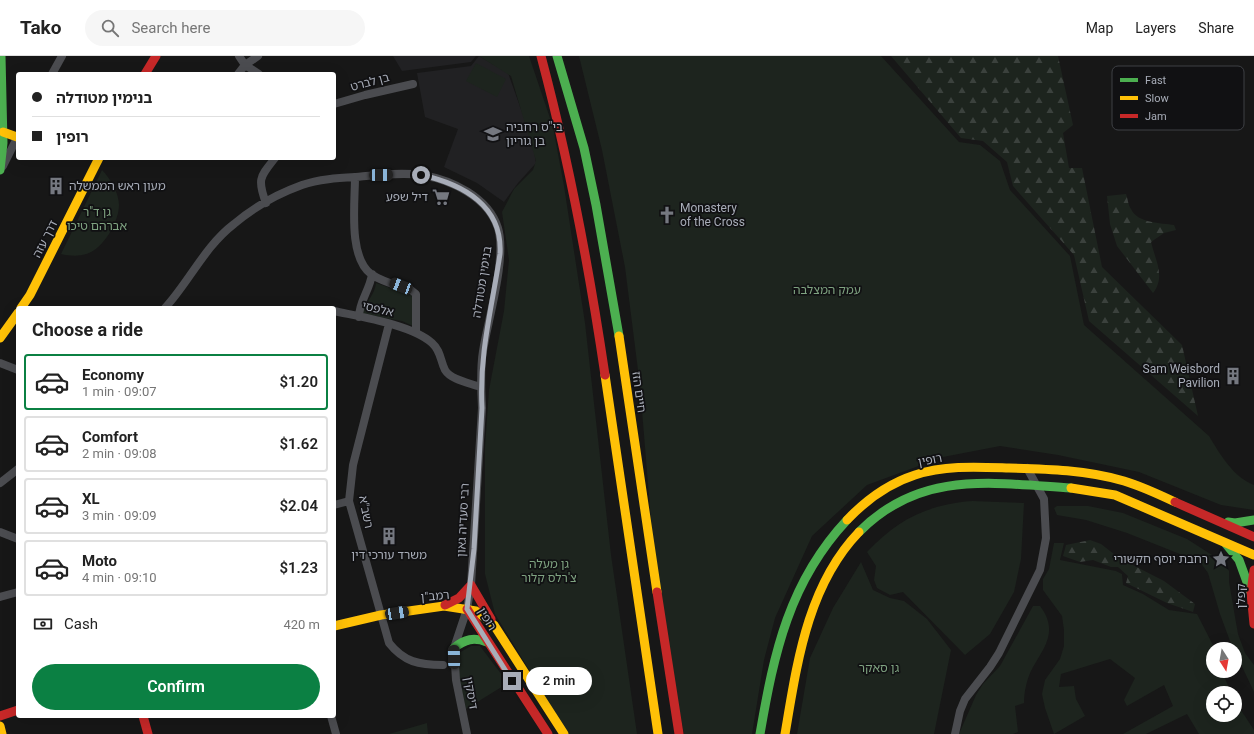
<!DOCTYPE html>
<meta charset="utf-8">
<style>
:root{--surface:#fff;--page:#f6f6f6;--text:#222;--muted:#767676;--line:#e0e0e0;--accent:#0b8043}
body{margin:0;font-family:Roboto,"Noto Sans Hebrew",sans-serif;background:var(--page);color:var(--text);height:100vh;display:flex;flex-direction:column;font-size:15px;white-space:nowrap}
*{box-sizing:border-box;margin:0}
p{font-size:13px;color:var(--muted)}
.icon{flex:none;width:22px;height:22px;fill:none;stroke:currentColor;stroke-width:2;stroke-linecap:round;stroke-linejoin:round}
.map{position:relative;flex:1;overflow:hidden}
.sheet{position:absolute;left:16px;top:250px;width:320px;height:412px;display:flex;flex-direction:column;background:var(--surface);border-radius:4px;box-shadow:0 4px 16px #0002}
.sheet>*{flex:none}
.banner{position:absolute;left:16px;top:16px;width:320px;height:88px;border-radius:4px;box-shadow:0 4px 16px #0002;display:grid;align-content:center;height:88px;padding:0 16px;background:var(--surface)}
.needle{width:26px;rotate:169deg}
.controls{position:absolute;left:1206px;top:586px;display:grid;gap:8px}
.controls a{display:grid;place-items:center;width:36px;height:36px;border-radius:50%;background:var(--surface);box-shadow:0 4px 16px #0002;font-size:20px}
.end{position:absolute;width:18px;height:18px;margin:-9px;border:5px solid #a8adb8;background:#111;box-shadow:0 0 0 2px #111}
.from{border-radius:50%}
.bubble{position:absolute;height:28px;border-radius:14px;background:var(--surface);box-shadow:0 4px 16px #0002;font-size:13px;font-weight:600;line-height:28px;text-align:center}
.car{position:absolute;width:12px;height:24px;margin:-12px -6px;border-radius:5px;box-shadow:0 0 3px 1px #0007;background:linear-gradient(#222 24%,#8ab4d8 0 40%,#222 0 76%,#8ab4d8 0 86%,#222 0)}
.banner b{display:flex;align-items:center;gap:14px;height:38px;font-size:15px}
.banner b+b{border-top:1px solid var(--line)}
.banner i{width:10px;height:10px;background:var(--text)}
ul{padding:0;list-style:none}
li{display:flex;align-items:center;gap:12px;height:56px;margin:0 8px 6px;padding:0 8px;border:2px solid var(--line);border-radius:4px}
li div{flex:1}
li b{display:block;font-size:15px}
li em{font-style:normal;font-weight:600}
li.active{border-color:var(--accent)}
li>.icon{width:36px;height:36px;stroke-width:1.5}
h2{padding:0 16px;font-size:18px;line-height:48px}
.pay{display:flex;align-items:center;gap:10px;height:44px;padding:0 16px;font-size:15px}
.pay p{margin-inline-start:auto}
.primary-button{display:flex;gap:8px;margin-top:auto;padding:8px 16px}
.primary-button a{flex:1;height:46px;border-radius:24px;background:var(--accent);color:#fff;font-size:16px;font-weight:600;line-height:46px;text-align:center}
header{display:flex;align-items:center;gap:24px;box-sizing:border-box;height:56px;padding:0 20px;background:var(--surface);border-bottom:1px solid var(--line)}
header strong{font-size:19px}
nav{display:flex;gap:22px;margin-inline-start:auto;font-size:14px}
.search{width:280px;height:36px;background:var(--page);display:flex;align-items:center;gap:10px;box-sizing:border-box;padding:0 14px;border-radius:22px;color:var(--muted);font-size:15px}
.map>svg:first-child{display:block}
.built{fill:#212123}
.forest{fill:url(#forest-firs)}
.park{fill:#1d241e}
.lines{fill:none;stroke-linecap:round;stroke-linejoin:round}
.street{stroke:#4b4c50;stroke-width:8}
.fast{stroke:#4caf50;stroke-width:9}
.slow{stroke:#ffc107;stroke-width:9}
.jam{stroke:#c62828;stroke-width:9}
.route{stroke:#a8adb8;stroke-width:5}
.labels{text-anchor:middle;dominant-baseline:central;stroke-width:3.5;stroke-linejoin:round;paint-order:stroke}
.street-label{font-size:12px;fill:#a8adb8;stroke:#111113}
.poi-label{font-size:12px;fill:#a8adb8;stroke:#111113;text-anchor:start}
.park-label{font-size:12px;fill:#7fa381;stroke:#111113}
.key{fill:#111113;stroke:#3e4045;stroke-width:1}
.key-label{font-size:11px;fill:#a8adb8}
</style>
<header>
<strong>Tako</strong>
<div class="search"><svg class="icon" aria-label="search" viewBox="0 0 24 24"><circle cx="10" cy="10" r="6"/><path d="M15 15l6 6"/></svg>Search here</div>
<nav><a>Map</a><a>Layers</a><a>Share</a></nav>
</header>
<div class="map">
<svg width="1254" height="678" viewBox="0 0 1254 678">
<defs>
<pattern id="forest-firs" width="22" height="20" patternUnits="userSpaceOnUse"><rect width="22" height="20" fill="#1d241e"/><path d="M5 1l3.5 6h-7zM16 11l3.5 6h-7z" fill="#3b413d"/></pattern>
</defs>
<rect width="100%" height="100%" fill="#171717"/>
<!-- built -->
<path class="built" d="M393 0H476L471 6 402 15Z
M479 0 508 17 532 84 536 107 518 127 504 146 477 127 444 111 458 73 425 61 417 17 471 10Z"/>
<!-- forest -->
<path class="forest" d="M891 0H1058L1073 69 1063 77 1069 112H1082L1102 211 1182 289 1198 360 1089 265 1074 199 1013 130 1007 106 983 85 961 82Z
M1126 138C1128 143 1128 149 1131 153 1137 167 1161 167 1174 169L1176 174 1164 177 1151 186C1155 204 1166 220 1153 237L1117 190 1110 168 1107 140Z
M1090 484 1101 488 1119 502 1164 525 1195 548 1193 556 1167 547 1126 527 1128 520 1118 511H1111L1093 504 1080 506 1063 500 1066 489Z"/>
<!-- park -->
<path class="park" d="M479 0H529L553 71 564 130 585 267 611 499 637 678H568L495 558 485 518V391L489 334 504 255 509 204 502 156 514 133 533 114 536 105 511 20Z
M579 0H881L959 86 980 89 1000 105 1010 134 1070 200 1084 269 1209 380C1220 398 1233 421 1254 429V454L1221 449 1139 416 1058 399 1000 390 943 401 867 429 812 480 775 562 764 604 752 678H684L657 537 640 330 625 211 602 94Z
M476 7 506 23 497 41 466 25Z
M102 114C110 122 119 137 119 149 119 165 105 189 91 196 82 201 70 200 61 198Z
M376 227 411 239 414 244 413 270 402 265 362 258C365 246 375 239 376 227Z
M972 445 1024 447 1021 503 1014 536 990 578 965 599 903 536 890 539 877 532 874 524 876 510 867 496C898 463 927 449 972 445Z
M1057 450H1088L1123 457 1187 483 1212 499 1215 506 1224 507 1229 515V526L1238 578 1245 597 1254 609V636L1230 585 1220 558 1208 517 1200 506 1127 477 1086 464 1057 459 1054 452Z
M1054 487H1064L1060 504 1116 515 1122 518 1123 529 1143 538 1169 554 1197 558 1215 593H1213V615H1222L1231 637H1213V659H1235V645L1254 674V678H1199L1187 658 1146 678H1123L1173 650 1164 629 1127 650 1124 644 1135 622 1110 603 1061 618 1059 631 1074 630 1076 643 1085 660 1054 678 1045 652 1042 638 1045 624 1060 603 1064 590V574L1062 560 1043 534V523L1049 513Z
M861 506 873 534 890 542 904 545 927 563 951 594 934 678H797L810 602 833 552Z
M1033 550H1040C1058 574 1046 589 1033 611 1027 622 1024 635 1024 647L1015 650 1018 676 1013 678H959L976 639 983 628 1000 610Z
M471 590H480L508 627 466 653 458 617 457 598Z
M427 667 428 678H389Z"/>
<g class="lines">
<!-- street -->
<path class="street" d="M239 0 245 9 259 18
M52 18 62 0
M238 18 245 9 258 0
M334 48 365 39 413 28
M3 110 18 80
M355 121C355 147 348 201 371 218 382 226 399 230 411 234L416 238V276
M266 147C257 123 260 121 275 102
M165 252C189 226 205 190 234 168 254 151 277 138 302 129 319 123 338 122 356 121 377 119 401 116 422 119 452 124 488 141 498 172 507 202 488 263 483 295 480 313 481 333 482 352L471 529 467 553 454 592 456 624 467 678
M334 255C361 261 412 269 432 287 441 295 440 304 445 314 451 324 470 327 480 331
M359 261C359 245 370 234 372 218
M389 268 353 409 349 445 389 587C404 606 419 609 443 609
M0 307 18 314
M0 427 18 413
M334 449 349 445
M0 476 18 483
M0 541 18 536
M331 660 336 678
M955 678 960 655 965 643 990 611 999 597 1040 514 1046 482 1044 443 1027 412"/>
<!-- fast -->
<path class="fast" d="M557 0 584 92 596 149 619 280
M0 114 3 87 1 0
M1228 466 1235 467 1254 464
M859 476C920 414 991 427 1071 432
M1226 488 1239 504 1251 537
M454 592C465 583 474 581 487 586
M760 678C774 597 789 526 847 464"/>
<!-- slow -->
<path class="slow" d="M3 76 17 81
M21 252 30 239 99 102
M619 280 657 536
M0 282 18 257
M605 319 658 678
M1071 432 1115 439 1254 499
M847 464C866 444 890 427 915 419 945 409 978 411 1009 412 1048 413 1087 414 1124 425 1141 430 1158 438 1175 446
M334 570 381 559 444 550 476 555 494 569 564 678
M0 670 2 678
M785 678C797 608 807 530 859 476"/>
<!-- jam -->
<path class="jam" d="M541 0C569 105 589 211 605 319
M145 18 156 0
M1175 446 1254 481
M1254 514 1251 537 1254 568
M657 536 679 678
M445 549 459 542 471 529 491 563
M467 553 548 678
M0 660 18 654
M143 660 148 678"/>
</g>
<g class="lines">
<!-- route -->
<path class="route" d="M421 119C463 128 503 150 500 198 492 252 479 297 482 352L474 493 467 553 512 625"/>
</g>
<!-- icons -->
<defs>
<g id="school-bare" transform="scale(1.38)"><path d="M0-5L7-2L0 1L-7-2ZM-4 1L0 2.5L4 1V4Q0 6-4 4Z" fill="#757880" stroke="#111113" stroke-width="2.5" paint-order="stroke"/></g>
<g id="building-bare" transform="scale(1.38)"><path d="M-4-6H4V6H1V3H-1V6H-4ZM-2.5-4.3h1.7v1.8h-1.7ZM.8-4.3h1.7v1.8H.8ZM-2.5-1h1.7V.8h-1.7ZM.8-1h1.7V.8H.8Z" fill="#757880" stroke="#111113" stroke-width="2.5" paint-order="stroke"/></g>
<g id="supermarket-bare" transform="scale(1.38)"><path d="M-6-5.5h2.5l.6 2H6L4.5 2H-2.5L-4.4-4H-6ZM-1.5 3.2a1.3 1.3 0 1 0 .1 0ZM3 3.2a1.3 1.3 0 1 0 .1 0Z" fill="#757880" stroke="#111113" stroke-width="2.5" paint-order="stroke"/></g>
<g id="church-bare" transform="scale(1.38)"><path d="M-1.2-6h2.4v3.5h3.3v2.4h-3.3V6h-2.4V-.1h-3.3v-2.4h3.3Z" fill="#757880" stroke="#111113" stroke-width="2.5" paint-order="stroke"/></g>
<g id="sight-bare" transform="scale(1.38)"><path d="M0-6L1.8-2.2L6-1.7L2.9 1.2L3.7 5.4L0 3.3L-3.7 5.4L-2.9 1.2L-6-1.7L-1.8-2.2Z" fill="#757880" stroke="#111113" stroke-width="2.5" paint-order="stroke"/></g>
</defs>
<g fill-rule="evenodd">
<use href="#school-bare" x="493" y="78"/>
<use href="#building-bare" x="56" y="130"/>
<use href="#supermarket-bare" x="441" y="141"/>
<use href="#church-bare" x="667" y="159"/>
<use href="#building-bare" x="1233" y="320"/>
<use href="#building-bare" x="389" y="480"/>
<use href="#sight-bare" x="1221" y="503"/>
</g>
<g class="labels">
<!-- street labels -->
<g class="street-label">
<text transform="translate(370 26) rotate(-15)">בן לברט</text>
<text transform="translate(45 183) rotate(-63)">דרך עזה</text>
<text transform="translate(482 226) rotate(-81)">בנימין מטודלה</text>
<text transform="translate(378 253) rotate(13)">אלפסי</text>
<text transform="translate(639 336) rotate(82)">חיים הזז</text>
<text transform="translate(930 404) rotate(-11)">רופין</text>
<text transform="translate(366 456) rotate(79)">רשב"א</text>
<text transform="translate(463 464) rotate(-87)">רבי סעדיה גאון</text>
<text transform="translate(435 540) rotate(-5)">רמב"ן</text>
<text transform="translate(1241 540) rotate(-90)">קפלן</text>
<text transform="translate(487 563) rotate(60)">רופין</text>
<text transform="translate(471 637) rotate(80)">דיסקין</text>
</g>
<!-- poi labels -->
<g class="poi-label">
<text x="506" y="71">בי"ס רחביה<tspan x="506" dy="14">בן גוריון</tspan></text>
<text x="69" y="130">מעון ראש הממשלה</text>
<text x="428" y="141" text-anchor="end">דיל שפע</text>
<text x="680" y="152">Monastery<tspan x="680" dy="14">of the Cross</tspan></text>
<text x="1220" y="313" text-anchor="end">Sam Weisbord<tspan x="1220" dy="14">Pavilion</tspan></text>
<text x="389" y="499" text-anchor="middle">משרד עורכי דין</text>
<text x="1208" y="503" text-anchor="end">רחבת יוסף חקשורי</text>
</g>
<!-- park labels -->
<g class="park-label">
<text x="97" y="156">גן ד"ר<tspan x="97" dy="14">אברהם טיכו</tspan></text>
<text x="827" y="234">עמק המצלבה</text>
<text x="549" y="508">גן מעלה<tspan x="549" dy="14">צ'רלס קלור</tspan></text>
<text x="879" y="612">גן סאקר</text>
</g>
</g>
<!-- legend -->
<rect x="1112" y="10" width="132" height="64" rx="6" class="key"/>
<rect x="1120" y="22" width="18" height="4" fill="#4caf50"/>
<rect x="1120" y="40" width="18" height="4" fill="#ffc107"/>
<rect x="1120" y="58" width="18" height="4" fill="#c62828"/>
<g class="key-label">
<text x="1145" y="28">Fast</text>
<text x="1145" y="46">Slow</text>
<text x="1145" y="64">Jam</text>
</g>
</svg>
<div class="controls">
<a><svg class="needle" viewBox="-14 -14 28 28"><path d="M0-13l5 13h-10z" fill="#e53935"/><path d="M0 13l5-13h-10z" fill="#767676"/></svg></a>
<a><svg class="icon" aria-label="locate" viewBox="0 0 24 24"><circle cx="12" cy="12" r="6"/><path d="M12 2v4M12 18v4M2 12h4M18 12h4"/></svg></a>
</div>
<i class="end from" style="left:421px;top:119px"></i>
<i class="end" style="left:512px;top:625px"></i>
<div class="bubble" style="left:526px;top:611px;width:66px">2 min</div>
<i class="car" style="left:381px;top:119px;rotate:89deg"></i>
<i class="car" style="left:401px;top:230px;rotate:291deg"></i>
<i class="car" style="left:397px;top:557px;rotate:81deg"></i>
<i class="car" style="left:454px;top:601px;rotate:359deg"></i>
<div class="banner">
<b><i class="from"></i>בנימין מטודלה</b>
<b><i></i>רופין</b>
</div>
<section class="sheet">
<h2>Choose a ride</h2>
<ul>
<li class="active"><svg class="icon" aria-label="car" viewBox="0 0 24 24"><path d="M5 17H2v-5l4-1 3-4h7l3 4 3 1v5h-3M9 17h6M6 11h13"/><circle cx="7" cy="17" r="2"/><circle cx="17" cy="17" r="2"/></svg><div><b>Economy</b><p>1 min · 09:07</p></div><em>$1.20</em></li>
<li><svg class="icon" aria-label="car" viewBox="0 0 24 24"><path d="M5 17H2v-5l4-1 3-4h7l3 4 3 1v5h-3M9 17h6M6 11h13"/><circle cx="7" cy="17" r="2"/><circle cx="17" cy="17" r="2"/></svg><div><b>Comfort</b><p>2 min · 09:08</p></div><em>$1.62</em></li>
<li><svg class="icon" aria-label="car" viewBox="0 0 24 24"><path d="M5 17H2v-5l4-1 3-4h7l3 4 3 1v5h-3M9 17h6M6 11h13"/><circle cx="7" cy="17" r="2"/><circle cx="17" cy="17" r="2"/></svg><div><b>XL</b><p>3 min · 09:09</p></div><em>$2.04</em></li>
<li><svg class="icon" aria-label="car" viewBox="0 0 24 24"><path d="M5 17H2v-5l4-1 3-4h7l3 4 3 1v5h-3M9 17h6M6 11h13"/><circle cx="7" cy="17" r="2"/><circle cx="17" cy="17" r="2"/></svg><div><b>Moto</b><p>4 min · 09:10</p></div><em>$1.23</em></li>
</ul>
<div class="pay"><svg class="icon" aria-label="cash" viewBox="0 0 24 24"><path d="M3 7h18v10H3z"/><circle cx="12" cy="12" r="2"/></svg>Cash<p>420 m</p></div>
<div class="primary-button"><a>Confirm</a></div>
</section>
</div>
